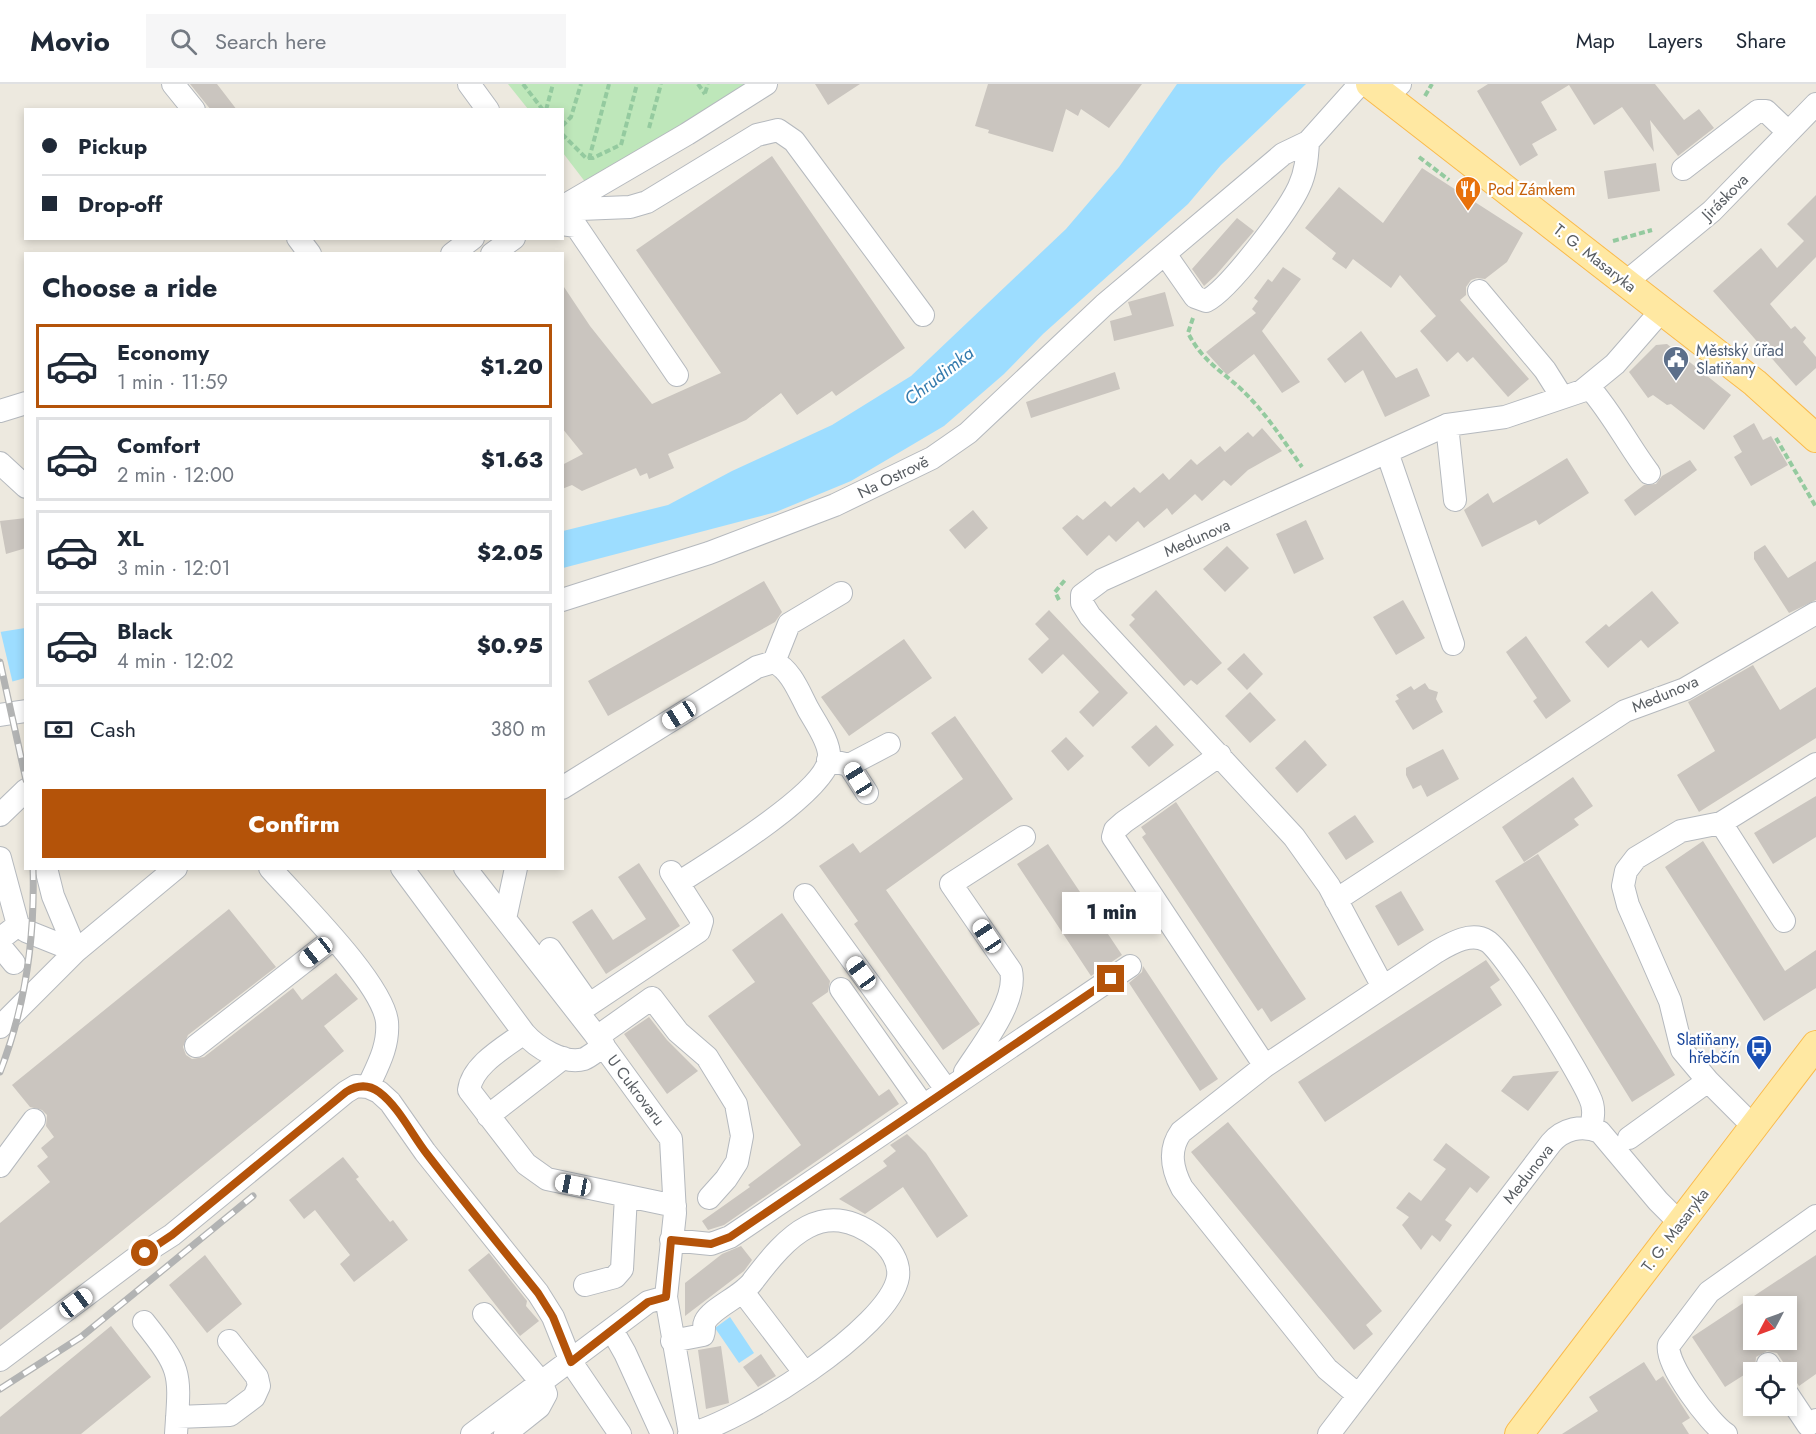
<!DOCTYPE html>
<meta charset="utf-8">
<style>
:root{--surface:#fff;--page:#f6f6f7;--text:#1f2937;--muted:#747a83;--line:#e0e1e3;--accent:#b45309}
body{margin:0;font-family:Jost,sans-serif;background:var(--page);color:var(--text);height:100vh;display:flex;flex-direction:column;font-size:22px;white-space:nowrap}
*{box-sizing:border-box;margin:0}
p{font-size:20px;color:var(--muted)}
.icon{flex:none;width:33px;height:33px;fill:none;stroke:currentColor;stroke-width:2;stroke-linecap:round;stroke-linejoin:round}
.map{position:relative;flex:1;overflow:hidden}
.side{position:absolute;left:24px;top:168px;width:540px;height:618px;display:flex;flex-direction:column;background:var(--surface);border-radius:0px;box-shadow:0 3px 9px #0003}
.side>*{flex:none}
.banner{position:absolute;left:24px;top:24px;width:540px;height:132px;border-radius:0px;box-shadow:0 3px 9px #0003;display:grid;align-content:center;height:132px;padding:0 18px;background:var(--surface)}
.needle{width:39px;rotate:229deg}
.buttons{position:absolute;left:1743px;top:1212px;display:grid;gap:12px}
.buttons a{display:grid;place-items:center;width:54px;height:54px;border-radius:0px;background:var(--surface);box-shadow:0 3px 9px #0003;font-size:30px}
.end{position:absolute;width:27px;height:27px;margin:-14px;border:8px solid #b45309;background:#fff;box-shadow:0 0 0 3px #fff}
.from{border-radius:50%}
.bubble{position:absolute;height:42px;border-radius:0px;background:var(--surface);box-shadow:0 3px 9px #0003;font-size:20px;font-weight:800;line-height:42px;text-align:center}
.car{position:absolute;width:18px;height:36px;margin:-18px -9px;border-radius:8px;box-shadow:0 0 4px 2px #0007;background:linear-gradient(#fff 24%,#345 0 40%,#fff 0 76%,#345 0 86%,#fff 0)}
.banner b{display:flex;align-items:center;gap:21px;height:57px;font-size:22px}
.banner b+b{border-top:2px solid var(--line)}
.banner i{width:15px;height:15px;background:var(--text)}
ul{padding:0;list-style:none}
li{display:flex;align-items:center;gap:18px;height:84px;margin:0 12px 9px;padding:0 6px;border:3px solid var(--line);border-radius:0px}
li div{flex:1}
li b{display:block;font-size:22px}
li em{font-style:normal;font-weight:800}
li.active{border-color:var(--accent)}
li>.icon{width:54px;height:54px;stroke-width:1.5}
h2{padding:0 18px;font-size:27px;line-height:72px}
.pay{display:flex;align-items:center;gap:15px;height:66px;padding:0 18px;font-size:22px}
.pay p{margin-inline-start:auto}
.button{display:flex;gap:12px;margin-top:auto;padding:12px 18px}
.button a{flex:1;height:69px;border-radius:0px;background:var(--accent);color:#fff;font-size:24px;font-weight:800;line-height:69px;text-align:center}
header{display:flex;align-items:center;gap:36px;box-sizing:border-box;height:84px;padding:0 30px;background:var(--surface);border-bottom:2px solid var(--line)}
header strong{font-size:28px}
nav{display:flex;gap:33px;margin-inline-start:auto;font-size:21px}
.search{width:420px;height:54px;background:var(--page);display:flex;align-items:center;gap:15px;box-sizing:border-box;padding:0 21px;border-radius:0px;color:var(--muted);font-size:22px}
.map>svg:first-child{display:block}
.green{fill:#bee7ba}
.water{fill:#9dddff}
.pier{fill:#ede9df}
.building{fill:#cac5bf;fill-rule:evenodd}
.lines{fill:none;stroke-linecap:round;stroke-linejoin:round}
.minor-casing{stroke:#b5b9be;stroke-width:24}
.major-casing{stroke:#faba4b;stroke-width:30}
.path{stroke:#94ca9f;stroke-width:4;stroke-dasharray:6 3;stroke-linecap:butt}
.minor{stroke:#fff;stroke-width:22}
.major{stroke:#ffe8a2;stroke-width:28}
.rail-casing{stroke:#b2b3b3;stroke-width:7}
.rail{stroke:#fff;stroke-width:4.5;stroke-dasharray:14;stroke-linecap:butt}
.route{stroke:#b45309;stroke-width:8}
.labels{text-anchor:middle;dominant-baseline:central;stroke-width:4.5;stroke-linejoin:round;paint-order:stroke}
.food-label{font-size:16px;fill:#c56008;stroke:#fff;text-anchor:start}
.street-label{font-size:16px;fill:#585d62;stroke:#fff}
.service-label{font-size:16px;fill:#4e5e75;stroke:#fff;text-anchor:start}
.transit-label{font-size:16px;fill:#164399;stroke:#fff;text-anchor:end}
.water-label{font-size:18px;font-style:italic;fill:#337aad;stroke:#fff}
</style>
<header>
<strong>Movio</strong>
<div class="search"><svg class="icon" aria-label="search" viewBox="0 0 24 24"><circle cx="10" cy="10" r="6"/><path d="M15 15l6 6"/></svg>Search here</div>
<nav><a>Map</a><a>Layers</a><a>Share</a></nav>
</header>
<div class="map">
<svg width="1816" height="1350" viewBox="0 0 1816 1350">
<rect width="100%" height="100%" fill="#ede9df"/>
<!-- green -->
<path class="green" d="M508 0H749L586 99 563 69 562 26 528 25Z"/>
<!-- water -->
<path class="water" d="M1177 0H1306L1221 81 1188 120 1043 250 1004 290 944 342 851 397 776 428 563 484V447L668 421 732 387 832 341 911 292 1066 145 1119 83Z
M25 544V594L0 601V548Z
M730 1233 754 1269 739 1279 715 1244Z"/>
<!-- pier -->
<path class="pier" d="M0 545 13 600 0 604Z"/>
<!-- building -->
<path class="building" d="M190 0H217L237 26H211Z
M815 0H860L828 21Z
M988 0H1142L1109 44 1081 25 1078 32 1066 25 1053 68 988 49 989 46 975 42Z
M1488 0H1655L1684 36 1699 25 1714 44 1678 72 1650 36 1654 68 1622 23 1594 41 1569 1 1541 18 1557 46 1532 60 1538 71 1520 82 1477 7Z
M772 72 905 264 836 312 832 307 797 331 781 309 746 336 668 370 674 384 649 395 647 389 640 392 636 384 582 407 572 401 562 405V381L583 370 562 344V200L590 242 652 320 721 289 636 166Z
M1656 79 1660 107 1608 115 1604 87Z
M1422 84 1523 149 1507 178 1485 195 1477 194 1471 196 1466 203V211L1460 216 1529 295 1508 313 1473 273 1467 278 1458 268 1447 278 1420 247 1436 232 1400 191 1391 204 1353 175 1346 185 1332 175 1336 169 1305 144 1339 103 1383 139Z
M1816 111V173L1770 220 1791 245 1795 242 1806 254 1803 258 1816 273V284L1796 302 1713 207 1761 164 1777 184 1804 157 1787 140Z
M1237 134 1254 147 1216 191 1204 202 1192 185Z
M1283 183 1301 195 1262 247 1300 298 1282 309 1254 270 1227 291 1206 268 1256 229 1252 225 1258 217 1254 214 1268 195 1272 198Z
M1165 208 1174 242 1114 257 1110 237 1132 231 1128 218Z
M1361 247 1396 294 1417 284 1430 312 1385 333 1363 286 1345 299 1327 275Z
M1667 260 1731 311 1704 346 1671 320 1667 321 1653 311 1648 314 1629 288 1656 261Z
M1115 288 1120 305 1031 334 1026 318Z
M1754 339 1763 356 1771 352 1788 381 1751 402 1734 373 1742 368 1733 352Z
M1262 344 1282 367 1248 386 1231 402 1224 396 1202 417 1195 410 1172 431 1167 424 1144 444 1138 437 1116 458 1109 451 1087 472 1062 444 1077 431 1083 436 1105 417 1111 423 1134 403 1140 409 1163 389 1169 396 1191 375 1197 381 1220 362 1225 368 1248 348 1253 353Z
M1567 374 1589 409 1539 441 1536 436 1482 463 1464 426 1488 409 1493 419Z
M1690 376 1697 386 1635 432 1624 416 1644 401 1656 400 1662 392Z
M973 426 988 444 965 465 949 446Z
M26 434V464L6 470 0 437Z
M1306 436 1324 475 1294 490 1276 450Z
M1765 461 1788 494 1816 477V516L1789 529 1754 475V468Z
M1227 462 1249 484 1225 508 1203 485Z
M764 497 782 528 775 538 608 632 588 597Z
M1156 506 1222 579 1197 601 1191 596 1184 602 1129 541 1135 535 1131 531Z
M1652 507 1679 539 1648 564 1641 556 1608 584 1585 558 1606 540 1609 543Z
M1403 516 1425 554 1396 571 1373 533Z
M1049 526 1128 609 1093 643 1079 628 1099 608 1063 570 1042 590 1028 575 1049 555 1035 540Z
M1526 552 1571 617 1546 635 1533 617 1537 614 1506 568Z
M904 555 932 594 849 652 821 613Z
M1244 569 1263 590 1247 606 1227 585Z
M1753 581 1780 626 1816 603V654L1699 728 1677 691 1715 667 1688 618Z
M1425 599 1429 605 1438 608 1436 615 1443 628 1413 646 1395 617 1399 615 1396 611 1411 602 1414 606Z
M1250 608 1276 636 1250 659 1225 632Z
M955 632 1013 715 886 806 980 940 943 966 854 840 858 837 819 782 853 759 860 769 963 695 931 649Z
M1156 641 1174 661 1149 683 1131 663Z
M1066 653 1084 672 1068 687 1051 667Z
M1305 656 1327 681 1297 709 1275 684Z
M1443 665 1459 695 1427 713 1421 701 1413 705 1406 691V684Z
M1573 693 1593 722 1574 735 1579 741 1524 778 1502 743Z
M1816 712V753L1773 780 1754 749Z
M1176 718 1306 915 1271 938 1262 924 1258 927 1142 753 1146 750 1141 743Z
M1355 731 1374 758 1346 776 1328 749Z
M1703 757 1785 887 1816 866V904L1764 937 1665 783Z
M1048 760 1122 871 1091 892 1017 780Z
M1538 770 1675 991 1632 1018 1495 797Z
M639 779 680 842 606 890 572 838 592 825 613 856 646 835 618 793Z
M1401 807 1424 846 1398 862 1375 822Z
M229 825 276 883 188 951 183 963 186 971 192 975 204 973 293 904 302 916 336 889 358 915 324 942 344 967 0 1246V1139L50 1098 37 1082 48 1073 41 1064 54 1053 46 1042 47 1031 42 1026 30 1023 12 1001Z
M782 829 830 897 828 908 812 919 879 1012 889 1005 899 1020 724 1141 708 1146 702 1137 750 1103 748 1101 801 1061 708 932 755 898 732 866Z
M1486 876 1500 896 1490 903 1502 921 1325 1038 1298 998Z
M1143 882 1218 995 1200 1007 1129 899 1142 888Z
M649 933 667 956 698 987 667 1010 624 950Z
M1559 987 1528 1027 1501 1007 1513 992Z
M1228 1038 1382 1227 1366 1241 1373 1250 1354 1266 1191 1068Z
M907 1050 926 1069 968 1132 937 1154 903 1103 865 1130 839 1115 887 1082 883 1077 896 1067 890 1061Z
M1446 1059 1490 1093 1477 1109 1470 1103 1445 1136 1452 1141 1440 1158 1432 1151 1421 1166 1402 1141 1409 1133 1396 1124 1409 1108 1421 1117 1446 1085 1433 1076Z
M343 1073 359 1093 356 1095 390 1138 393 1136 408 1156 354 1198 340 1180 350 1171 315 1126 304 1135 289 1116Z
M741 1162 752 1176 744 1187 685 1232V1199L722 1170Z
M489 1169 527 1217 526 1222 539 1237 520 1252 468 1186Z
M205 1171 242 1220 207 1249 169 1201Z
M1816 1171V1290L1799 1302 1777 1269 1767 1267 1756 1273 1755 1284 1725 1303 1692 1253ZM1754 1222H1786V1256H1754Z
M111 1242 151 1293 81 1350H0V1333Z
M721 1262 729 1319 706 1325 698 1266Z
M761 1270 776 1292 758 1303 743 1283Z
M1644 1278 1656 1297 1663 1292 1690 1334 1682 1339 1689 1350H1562L1598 1327 1589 1313Z"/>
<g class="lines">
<!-- minor casing -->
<g class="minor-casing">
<path id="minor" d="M173 0 194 26
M469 0 488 26
M1386 13 1400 0
M1683 85 1758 27H1766L1788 48
M562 123 687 50 766 0
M580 125 630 123 647 118 757 51 778 46 794 57 923 231
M562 140 576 142 677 291
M298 154 310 170
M452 170 473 154
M492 170 514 154
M1165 170 1195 213 1206 217C1229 206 1288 127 1299 103 1306 88 1307 74 1308 58
M1626 198 1712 127 1816 20
M1479 207 1545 286 1562 313
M1589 303C1612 329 1628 361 1649 389
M0 327 26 319
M1447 341 1455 416
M1387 368 1453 560
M0 379 26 403
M562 516 709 469 835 421 932 374 968 349 1104 221 1283 70 1308 58 1360 0
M0 631 26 627
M1220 671 1124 738 1115 746 1113 753 1265 982
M828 676 849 681 889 660
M849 681 867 709
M562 704 757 583 774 578 789 540 841 509
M0 731 26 706
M1721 739 1681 747 1636 774 1626 787 1623 802 1628 821 1670 917 1682 966 1708 997 1754 1043
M0 774 18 841 26 847 76 867 0 943
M46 784 53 812 76 867 176 784
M270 784C298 816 383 899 387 938 389 962 378 981 368 1003L379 1008 390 1018 425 1068 538 1209 553 1233 571 1278 620 1350
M402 784 524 949
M465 784 594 949 671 1055 675 1129 666 1213 690 1350
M678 799C708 780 824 709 829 675 831 659 815 638 808 625 799 608 791 586 774 578
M805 811 946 1005
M1336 816 1625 627 1685 605 1816 529
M505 835 516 784
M1784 837 1721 739 1816 680
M0 855 18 841
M0 862 14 879
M550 865 584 913
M1383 903 1329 802 1294 753 1090 532 1082 519V511L1102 496 1447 341 1505 333 1582 307 1615 280 1662 226
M841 905 922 1020
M578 928 699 847 702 837 699 832 671 788
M597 953 652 914 678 948 707 973 736 1020 742 1052 737 1078 726 1095 709 1114
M196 962 333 855
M604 962C597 966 591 972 584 975 564 981 536 963 524 949 505 963 472 981 469 1006L526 1080 547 1095 675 1122
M965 988C981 963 1018 917 1011 887L951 800 1024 753
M488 1032 563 974
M1629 1054 1708 997
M0 1082 34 1036
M671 1156 711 1160 730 1153 1130 882
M585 1201 615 1193 622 1185 626 1112
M743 1208 804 1288
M484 1230 541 1298 546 1310 539 1323 505 1350
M144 1238C183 1287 180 1289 176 1350
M612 1246 625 1269 662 1350
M672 1257 703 1251C705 1246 703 1242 705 1238 711 1224 743 1212 753 1197 787 1152 823 1112 878 1154 890 1163 900 1178 898 1193 890 1244 739 1339 689 1350
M0 1276 133 1176 172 1151 346 1008 356 1002 368 1003
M1768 1280 1773 1288
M1786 1308 1808 1341 1816 1336
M1358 1311 1327 1285 1182 1104C1172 1085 1168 1066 1181 1048L1265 982 1436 868C1450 860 1471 847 1487 857 1505 867 1581 991 1590 1014 1595 1024 1593 1034 1591 1045
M177 1333 230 1331 254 1313 259 1302 257 1293 229 1257
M472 1350 648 1218 666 1213
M1329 1350 1551 1059C1563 1045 1582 1040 1600 1048L1658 1117 1680 1139
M1726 1350C1710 1340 1664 1279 1669 1261L1709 1208 1816 1132"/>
</g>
<!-- major casing -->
<g class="major-casing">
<path id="major" d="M1370 0 1755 299 1816 354
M1519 1350 1816 961"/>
</g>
<!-- path -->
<path class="path" d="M523 0 543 26
M698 0 705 10
M705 9 708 0
M1425 12 1432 0
M546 26 553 0
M562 42 571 33 581 0
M649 44 661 0
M562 50 586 74H593L618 62
M621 61 637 0
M1419 73 1449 96
M589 75 609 0
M1613 157 1652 146
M1193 234 1188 249C1203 278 1221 286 1242 306 1266 329 1283 356 1302 383
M1776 354 1816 423
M1059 516 1055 508 1065 496"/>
<!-- minor -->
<use href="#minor" class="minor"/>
<!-- major -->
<use href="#major" class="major"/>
<!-- rail casing -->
<g class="rail-casing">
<path id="rail" d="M0 578 26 696
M0 988C25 924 35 853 33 784
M0 1305 81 1253 253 1112"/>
</g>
<!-- rail -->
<use href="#rail" class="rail"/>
</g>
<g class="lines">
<!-- route -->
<path class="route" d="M145 1169 172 1151 346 1008C357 1001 368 1000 379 1008 399 1023 412 1051 427 1070 463 1117 501 1163 538 1209L553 1233 571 1278 648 1218 666 1213 671 1156 711 1160 730 1153 1111 895"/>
</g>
<!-- icons -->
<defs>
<g id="restaurant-pin" transform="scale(1.35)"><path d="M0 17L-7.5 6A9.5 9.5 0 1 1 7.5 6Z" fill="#e8710a" stroke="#fff"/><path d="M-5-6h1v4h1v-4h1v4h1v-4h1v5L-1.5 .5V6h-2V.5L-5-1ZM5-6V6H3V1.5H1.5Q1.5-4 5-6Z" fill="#fff"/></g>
<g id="civic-pin" transform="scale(1.35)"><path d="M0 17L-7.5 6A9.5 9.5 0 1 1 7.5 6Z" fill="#5c6f8a" stroke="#fff"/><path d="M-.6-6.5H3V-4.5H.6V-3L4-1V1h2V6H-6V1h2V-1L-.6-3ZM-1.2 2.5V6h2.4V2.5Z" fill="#fff"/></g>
<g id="bus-pin" transform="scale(1.35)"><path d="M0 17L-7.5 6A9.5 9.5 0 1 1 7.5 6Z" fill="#1a4fb4" stroke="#fff"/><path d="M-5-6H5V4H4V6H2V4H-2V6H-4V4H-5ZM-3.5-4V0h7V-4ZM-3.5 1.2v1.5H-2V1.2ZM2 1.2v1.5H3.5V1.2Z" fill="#fff"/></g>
</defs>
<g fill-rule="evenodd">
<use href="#restaurant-pin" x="1468" y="105"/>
<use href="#civic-pin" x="1676" y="275"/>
<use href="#bus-pin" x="1759" y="964"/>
</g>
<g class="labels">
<!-- food labels -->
<g class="food-label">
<text x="1488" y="105">Pod Zámkem</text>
</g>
<!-- street labels -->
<g class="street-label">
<text transform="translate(1725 113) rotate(-45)">Jiráskova</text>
<text transform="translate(1595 174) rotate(38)">T. G. Masaryka</text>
<text transform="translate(893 393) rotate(-26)">Na Ostrově</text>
<text transform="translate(1197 454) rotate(-24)">Medunova</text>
<text transform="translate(1665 610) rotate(-23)">Medunova</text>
<text transform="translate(636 1006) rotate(53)">U Cukrovaru</text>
<text transform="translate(1528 1090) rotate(-52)">Medunova</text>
<text transform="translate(1675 1146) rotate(-53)">T. G. Masaryka</text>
</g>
<!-- service labels -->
<g class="service-label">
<text x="1696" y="266">Městský úřad<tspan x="1696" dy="18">Slatiňany</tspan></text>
</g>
<!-- transit labels -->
<g class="transit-label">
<text x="1740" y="955">Slatiňany,<tspan x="1740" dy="18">hřebčín</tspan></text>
</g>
<!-- water labels -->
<g class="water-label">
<text transform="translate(939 292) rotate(-38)">Chrudimka</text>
</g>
</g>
</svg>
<div class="buttons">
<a><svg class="needle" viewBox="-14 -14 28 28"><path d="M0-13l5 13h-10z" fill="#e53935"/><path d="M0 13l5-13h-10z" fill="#747a83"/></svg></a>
<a><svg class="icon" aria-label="locate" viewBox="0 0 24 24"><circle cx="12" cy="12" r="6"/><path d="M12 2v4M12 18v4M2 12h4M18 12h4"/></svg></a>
</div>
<i class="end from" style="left:145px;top:1169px"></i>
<i class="end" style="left:1111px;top:895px"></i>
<div class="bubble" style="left:1062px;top:808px;width:99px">1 min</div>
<i class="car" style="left:679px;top:631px;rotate:238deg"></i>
<i class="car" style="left:858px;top:695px;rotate:328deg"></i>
<i class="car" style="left:987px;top:852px;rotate:326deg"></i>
<i class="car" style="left:316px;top:868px;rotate:232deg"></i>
<i class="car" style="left:861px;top:889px;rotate:324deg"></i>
<i class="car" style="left:573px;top:1101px;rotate:281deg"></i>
<i class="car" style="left:76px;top:1219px;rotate:53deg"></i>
<div class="banner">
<b><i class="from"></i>Pickup</b>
<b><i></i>Drop-off</b>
</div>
<section class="side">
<h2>Choose a ride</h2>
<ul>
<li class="active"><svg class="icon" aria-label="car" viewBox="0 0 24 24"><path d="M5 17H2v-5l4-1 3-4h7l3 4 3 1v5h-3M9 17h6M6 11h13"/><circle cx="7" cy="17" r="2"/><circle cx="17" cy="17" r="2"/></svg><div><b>Economy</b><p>1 min · 11:59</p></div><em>$1.20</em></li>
<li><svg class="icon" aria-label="car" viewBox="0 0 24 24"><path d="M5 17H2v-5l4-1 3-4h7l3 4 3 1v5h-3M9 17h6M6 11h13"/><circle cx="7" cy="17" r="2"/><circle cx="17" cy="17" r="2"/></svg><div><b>Comfort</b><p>2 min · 12:00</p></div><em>$1.63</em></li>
<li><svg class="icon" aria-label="car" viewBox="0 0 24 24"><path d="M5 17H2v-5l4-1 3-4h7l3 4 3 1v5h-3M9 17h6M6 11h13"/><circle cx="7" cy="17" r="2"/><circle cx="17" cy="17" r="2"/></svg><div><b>XL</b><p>3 min · 12:01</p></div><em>$2.05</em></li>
<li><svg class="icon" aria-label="car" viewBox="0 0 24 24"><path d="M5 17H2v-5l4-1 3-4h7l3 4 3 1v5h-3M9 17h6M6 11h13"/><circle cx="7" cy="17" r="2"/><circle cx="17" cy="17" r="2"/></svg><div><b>Black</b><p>4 min · 12:02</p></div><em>$0.95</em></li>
</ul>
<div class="pay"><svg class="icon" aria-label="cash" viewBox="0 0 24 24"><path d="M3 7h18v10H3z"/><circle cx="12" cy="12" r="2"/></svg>Cash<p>380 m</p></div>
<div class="button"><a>Confirm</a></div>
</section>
</div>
